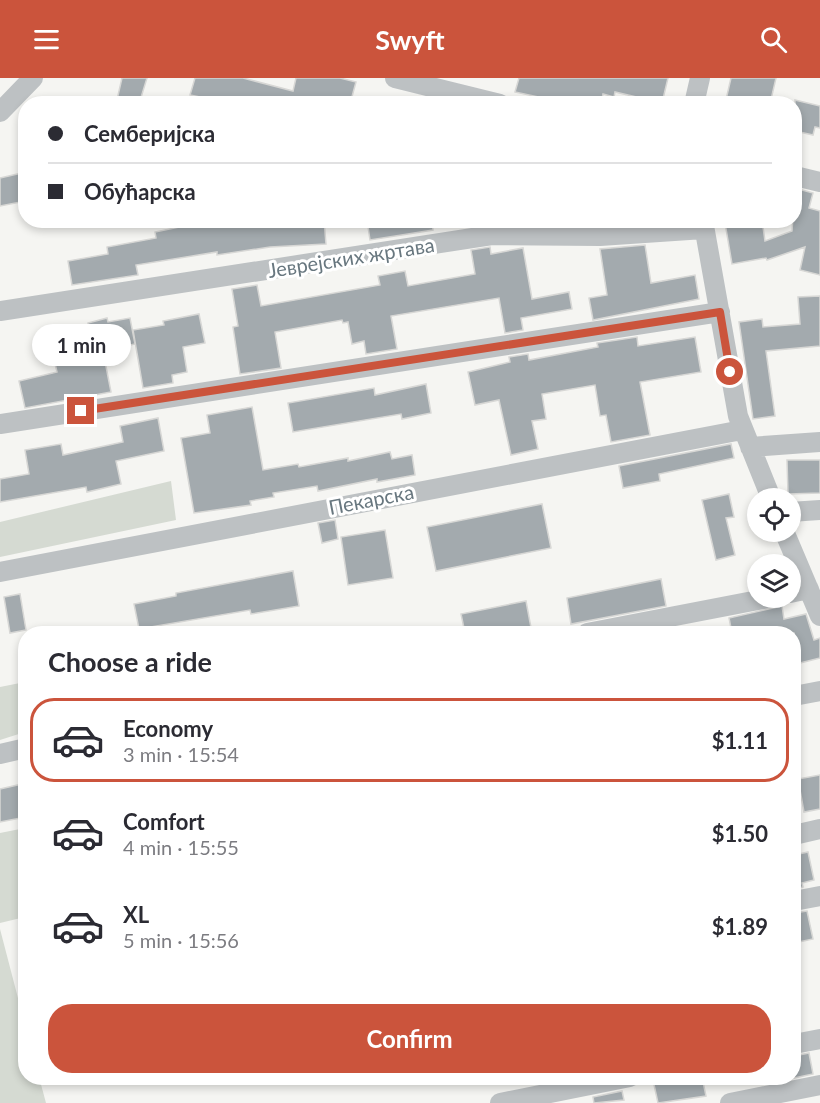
<!DOCTYPE html>
<meta charset="utf-8">
<style>
:root{--surface:#fff;--page:#f2f2f3;--text:#2b2b33;--muted:#7c7c81;--line:#e1e1e2;--accent:#cb543c}
body{margin:0;font-family:Lato,sans-serif;background:var(--page);color:var(--text);height:100vh;display:flex;flex-direction:column;font-size:22px;white-space:nowrap}
*{box-sizing:border-box;margin:0}
p{font-size:20px;color:var(--muted)}
.icon{flex:none;width:33px;height:33px;fill:none;stroke:currentColor;stroke-width:2;stroke-linecap:round;stroke-linejoin:round}
.map{position:relative;flex:1;overflow:hidden}
.drawer{position:absolute;left:18px;top:548px;width:783px;height:459px;display:flex;flex-direction:column;background:var(--surface);border-radius:24px;box-shadow:0 3px 9px #0003}
.drawer>*{flex:none}
.hud{position:absolute;left:18px;top:18px;width:784px;height:132px;border-radius:24px;box-shadow:0 3px 9px #0003;display:grid;align-content:center;height:132px;padding:0 30px;background:var(--surface)}
.tools{position:absolute;left:747px;top:410px;display:grid;gap:12px}
.tools a{display:grid;place-items:center;width:54px;height:54px;border-radius:50%;background:var(--surface);box-shadow:0 3px 9px #0003;font-size:30px}
.end{position:absolute;width:27px;height:27px;margin:-14px;border:8px solid #cb543c;background:#fff;box-shadow:0 0 0 3px #fff}
.from{border-radius:50%}
.bubble{position:absolute;height:42px;border-radius:21px;background:var(--surface);box-shadow:0 3px 9px #0003;font-size:20px;font-weight:700;line-height:42px;text-align:center}
.hud b{display:flex;align-items:center;gap:21px;height:57px;font-size:22px}
.hud b+b{border-top:2px solid var(--line)}
.hud i{width:15px;height:15px;background:var(--text)}
ul{padding:0;list-style:none}
li{display:flex;align-items:center;gap:18px;height:84px;margin:0 12px 9px;padding:0 18px;border:3px solid transparent;border-radius:24px}
li div{flex:1}
li b{display:block;font-size:22px}
li em{font-style:normal;font-weight:700}
li.active{border-color:var(--accent)}
li>.icon{width:54px;height:54px;stroke-width:1.5}
h2{padding:0 30px;font-size:27px;line-height:72px}
.cta{display:flex;gap:12px;margin-top:auto;padding:12px 30px}
.cta a{flex:1;height:69px;border-radius:24px;background:var(--accent);color:#fff;font-size:24px;font-weight:700;line-height:69px;text-align:center}
header{display:flex;justify-content:space-between;align-items:center;height:78px;padding:0 30px;background:var(--accent);color:#fff;font-size:27px;font-weight:700}
.map>svg:first-child{display:block}
.green{fill:#d5dad2}
.building{fill:#a3aaae;stroke:#d7d7d5;stroke-width:1.5}
.lines{fill:none;stroke-linecap:round;stroke-linejoin:round}
.minor{stroke:#bdc1c3;stroke-width:20}
.route{stroke:#cb543c;stroke-width:8}
.labels{text-anchor:middle;dominant-baseline:central;stroke-width:6;stroke-linejoin:round;paint-order:stroke}
.street-label{font-size:20px;fill:#68777f;stroke:#fff}
</style>
<header><svg class="icon" aria-label="menu" viewBox="0 0 24 24"><path d="M4 6h16M4 12h16M4 18h16"/></svg>Swyft<svg class="icon" aria-label="search" viewBox="0 0 24 24"><circle cx="10" cy="10" r="6"/><path d="M15 15l6 6"/></svg></header>
<div class="map">
<svg width="820" height="1025" viewBox="0 0 820 1025">
<rect width="100%" height="100%" fill="#f5f5f2"/>
<!-- green -->
<path class="green" d="M171 403 176 442 0 479V444Z
M25 604V654L0 662V609Z
M25 750V839L0 845V755Z
M0 851 25 947 26 999H39L46 1025H0Z"/>
<!-- building -->
<path class="building" d="M122 0H147L139 26H116Z
M195 0H243L293 13 296 0H340L356 4 350 26H235L190 17Z
M519 0H668L662 25 615 14 614 19 603 16 601 26H571L515 14Z
M731 0H776L770 26H725Z
M795 22 820 28V50L815 49 813 57 795 53Z
M26 94V123L0 128V100Z
M795 110 813 115 809 130 820 133V197L800 192 805 169 767 182 766 180 732 186 725 145 762 142 765 163 792 153Z
M213 142H324L326 166 270 169 217 177V174L136 187 138 197 72 207 68 183 108 176 107 169 156 160 155 154Z
M367 142H432L433 152 370 162Z
M645 167 651 205 695 197 699 221 593 242 589 220 607 217 600 171Z
M490 169 491 176 523 170 532 221 569 214 572 231 521 240 523 252 505 255 499 220 391 238 397 271 366 276 364 263 352 266 348 244 343 245 342 242 275 254 281 290 240 296 233 249 238 248 232 211 257 207 261 228 380 207 378 198 405 193 408 208 475 196 471 172Z
M820 218V268L766 273 775 338 753 341 739 244 762 241 763 249 800 246 798 219Z
M199 236 205 265 183 269 187 294 172 297 173 305 143 310 133 252 164 247 163 243Z
M107 240 108 244 130 240 135 266 103 273 111 314 25 330 19 303 57 294 49 260 89 252 88 245Z
M637 259 638 268 695 259 701 294 640 304 650 357 611 364 606 337 600 338 595 307 542 316 546 341 532 343 538 371 511 377 499 322 475 327 468 294 510 284 509 279 528 276 529 282 598 269 597 265Z
M426 306 431 335 402 341 401 336 293 354 288 325 374 310 375 317Z
M252 329 263 392 298 386 299 389 348 380V383L390 374 392 381 412 377 415 397 377 404V401L318 413 317 408 273 415 274 419 250 423 251 427 194 435 181 360 210 355 207 337Z
M158 340 164 373 116 383 121 406 87 414 86 409 0 424V401L29 396 25 372 61 366 63 377 123 364 120 348Z
M731 366 734 380 659 396 660 403 623 410 619 388Z
M787 382H820V415L788 416Z
M729 416 734 439 726 440 735 477 716 482 702 422Z
M542 426 551 470 436 493 427 449Z
M335 442 338 461 322 465 318 445Z
M385 452 393 500 348 507 341 459Z
M293 493 299 528 251 536 250 532 139 551 134 526 176 518V515Z
M661 501 666 528 571 546 567 520Z
M20 516 26 552 10 555 4 519Z
M526 523 532 555H465L461 536Z
M782 528 784 541 806 536 814 562 820 560V580L800 585 794 555H732L729 540Z
M820 697V731L804 734 798 701Z
M22 706 26 739 0 744V711Z
M808 774 814 802 802 805 803 809 794 811V777Z
M807 833 813 861 794 865V835Z
M809 975 813 996 794 1000V978Z
M671 999H702L706 1018 658 1025 653 1002Z
M622 1013 624 1022 594 1025 593 1019Z"/>
<g class="lines">
<!-- minor -->
<path class="minor" d="M395 0 500 26
M694 26 700 0
M0 34 33 0
M795 98 820 104
M703 142 738 338 771 420
M0 233 492 157 600 158 704 151
M0 346 720 234
M750 369 820 364
M790 434 820 432
M784 453 820 538
M0 494 742 352
M790 515 809 511
M587 555 774 519
M794 618 820 613
M0 676 26 670
M794 757 820 751
M794 823 820 818
M794 966 820 961
M500 1025 630 999
M730 1025 820 1007"/>
</g>
<g class="lines">
<!-- route -->
<path class="route" d="M81 333 720 234 730 294"/>
</g>
<g class="labels">
<!-- street labels -->
<g class="street-label">
<text transform="translate(351 179) rotate(-9)">Јеврејских жртава</text>
<text transform="translate(371 421) rotate(-11)">Пекарска</text>
</g>
</g>
</svg>
<div class="tools">
<a><svg class="icon" aria-label="locate" viewBox="0 0 24 24"><circle cx="12" cy="12" r="6"/><path d="M12 2v4M12 18v4M2 12h4M18 12h4"/></svg></a>
<a><svg class="icon" aria-label="layers" viewBox="0 0 24 24"><path d="M12 4l9 5-9 5-9-5zM3 14l9 5 9-5"/></svg></a>
</div>
<i class="end from" style="left:730px;top:294px"></i>
<i class="end" style="left:81px;top:333px"></i>
<div class="bubble" style="left:32px;top:246px;width:99px">1 min</div>
<div class="hud">
<b><i class="from"></i>Семберијска</b>
<b><i></i>Обућарска</b>
</div>
<section class="drawer">
<h2>Choose a ride</h2>
<ul>
<li class="active"><svg class="icon" aria-label="car" viewBox="0 0 24 24"><path d="M5 17H2v-5l4-1 3-4h7l3 4 3 1v5h-3M9 17h6M6 11h13"/><circle cx="7" cy="17" r="2"/><circle cx="17" cy="17" r="2"/></svg><div><b>Economy</b><p>3 min · 15:54</p></div><em>$1.11</em></li>
<li><svg class="icon" aria-label="car" viewBox="0 0 24 24"><path d="M5 17H2v-5l4-1 3-4h7l3 4 3 1v5h-3M9 17h6M6 11h13"/><circle cx="7" cy="17" r="2"/><circle cx="17" cy="17" r="2"/></svg><div><b>Comfort</b><p>4 min · 15:55</p></div><em>$1.50</em></li>
<li><svg class="icon" aria-label="car" viewBox="0 0 24 24"><path d="M5 17H2v-5l4-1 3-4h7l3 4 3 1v5h-3M9 17h6M6 11h13"/><circle cx="7" cy="17" r="2"/><circle cx="17" cy="17" r="2"/></svg><div><b>XL</b><p>5 min · 15:56</p></div><em>$1.89</em></li>
</ul>
<div class="cta"><a>Confirm</a></div>
</section>
</div>
